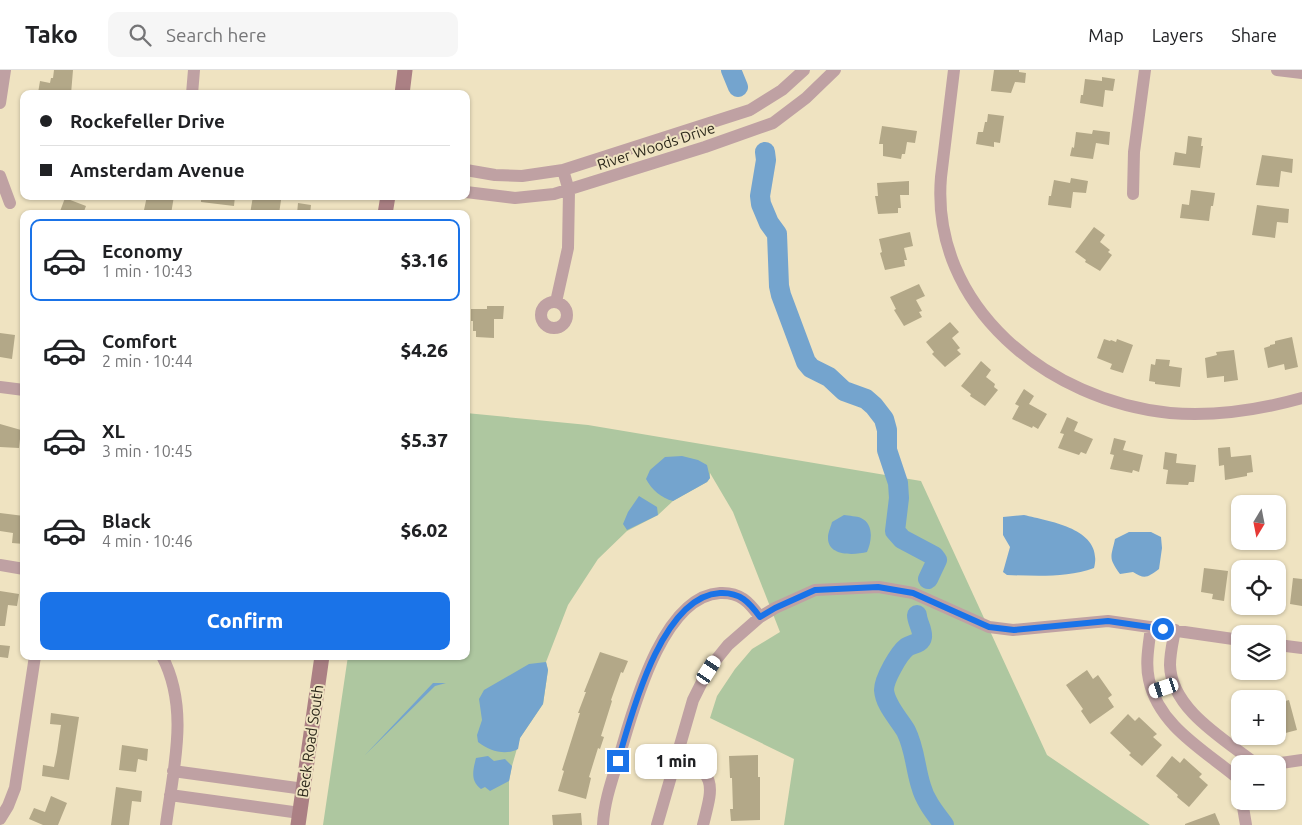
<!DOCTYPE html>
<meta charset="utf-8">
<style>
:root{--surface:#fff;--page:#f6f6f6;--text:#202124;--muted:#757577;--line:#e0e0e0;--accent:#1a73e8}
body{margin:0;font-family:Ubuntu,sans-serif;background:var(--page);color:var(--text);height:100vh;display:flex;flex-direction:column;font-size:19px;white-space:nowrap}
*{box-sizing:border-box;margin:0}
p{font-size:16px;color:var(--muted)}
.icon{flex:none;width:28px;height:28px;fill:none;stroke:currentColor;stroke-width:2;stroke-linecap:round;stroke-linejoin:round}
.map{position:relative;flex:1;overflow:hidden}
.sheet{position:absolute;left:20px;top:140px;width:450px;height:450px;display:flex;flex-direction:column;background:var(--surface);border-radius:10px;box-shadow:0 1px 4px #0004}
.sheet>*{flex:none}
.top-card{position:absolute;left:20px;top:20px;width:450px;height:110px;border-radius:10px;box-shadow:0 1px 4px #0004;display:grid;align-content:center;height:110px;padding:0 20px;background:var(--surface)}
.needle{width:32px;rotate:190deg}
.controls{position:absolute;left:1231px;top:425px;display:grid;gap:10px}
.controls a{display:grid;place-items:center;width:55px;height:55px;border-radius:10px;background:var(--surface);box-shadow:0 1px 4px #0004;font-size:25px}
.end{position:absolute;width:22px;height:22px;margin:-11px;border:6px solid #1a73e8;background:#fff;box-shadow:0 0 0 2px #fff}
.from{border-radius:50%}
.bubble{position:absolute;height:35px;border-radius:10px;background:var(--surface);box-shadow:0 1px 4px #0004;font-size:16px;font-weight:800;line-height:35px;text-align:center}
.car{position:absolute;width:15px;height:30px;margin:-15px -8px;border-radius:6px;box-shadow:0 0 4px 1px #0007;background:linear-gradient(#fff 24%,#345 0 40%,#fff 0 76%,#345 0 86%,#fff 0)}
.top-card b{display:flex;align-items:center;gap:18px;height:48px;font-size:19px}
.top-card b+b{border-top:1px solid var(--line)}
.top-card i{width:12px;height:12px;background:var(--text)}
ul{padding:9px 0 0;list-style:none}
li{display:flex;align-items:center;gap:15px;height:82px;margin:0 10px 8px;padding:0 10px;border:2px solid transparent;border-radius:10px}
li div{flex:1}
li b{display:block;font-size:19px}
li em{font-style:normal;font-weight:800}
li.selected{border-color:var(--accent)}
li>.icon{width:45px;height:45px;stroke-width:1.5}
.button{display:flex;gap:10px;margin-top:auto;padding:10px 20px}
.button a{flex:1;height:58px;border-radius:10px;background:var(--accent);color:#fff;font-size:20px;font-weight:800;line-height:58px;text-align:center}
header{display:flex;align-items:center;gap:30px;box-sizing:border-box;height:70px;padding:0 25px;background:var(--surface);border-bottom:1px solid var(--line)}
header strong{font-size:24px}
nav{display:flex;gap:28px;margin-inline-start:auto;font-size:18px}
.search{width:350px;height:45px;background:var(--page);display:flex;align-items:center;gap:12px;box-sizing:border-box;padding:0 18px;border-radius:10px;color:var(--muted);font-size:19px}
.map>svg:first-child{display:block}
.green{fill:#aec7a0}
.water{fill:#74a4ce}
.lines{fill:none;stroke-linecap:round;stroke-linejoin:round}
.river{stroke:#74a4ce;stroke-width:20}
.building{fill:#b3a888}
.street{stroke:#bfa1a3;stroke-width:12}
.secondary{stroke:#ab8084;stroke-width:15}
.route{stroke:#1a73e8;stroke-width:6}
.labels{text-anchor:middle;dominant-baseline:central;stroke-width:4;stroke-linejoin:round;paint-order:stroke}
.street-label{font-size:15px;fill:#2c281b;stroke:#efe3c1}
</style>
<header>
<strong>Tako</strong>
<div class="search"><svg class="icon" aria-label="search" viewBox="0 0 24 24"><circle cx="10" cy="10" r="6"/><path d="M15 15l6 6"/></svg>Search here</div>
<nav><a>Map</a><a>Layers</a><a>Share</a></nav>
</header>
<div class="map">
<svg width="1302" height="755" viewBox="0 0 1302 755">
<rect width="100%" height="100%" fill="#efe3c1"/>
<!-- green -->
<path class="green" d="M466 343 588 355 921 411 1047 685 1150 755H784L794 689 710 648 717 626 735 599 752 579 780 562 733 442 710 403V408L707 412 673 431 658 445 627 461 598 489 568 535 546 592 548 600 543 634 520 668 512 696 509 711V755H323L348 586H466Z"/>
<!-- water -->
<path class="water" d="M682 386 698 390 707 395 710 408 707 412 673 431C661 428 652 420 646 409L650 400 665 387Z
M639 426 657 437 658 445 627 460 623 454 628 442Z
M844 445C849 446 857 446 861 448 874 454 872 471 867 482 855 485 827 487 828 467 828 463 831 456 832 452Z
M1024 445C1052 452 1104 459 1094 498 1066 508 1036 506 1007 505L1003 502 1010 477 1003 465V447Z
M1129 462H1151L1161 467 1162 478 1159 499C1148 507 1145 510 1133 502L1120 504C1108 487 1111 488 1115 469Z
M546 592 548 600 543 634 520 668 518 679C505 686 490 681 478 672L477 665 482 650 479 629 484 620 529 594Z
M433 613H446L435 616 365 685Z
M488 686 494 691 505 689 512 696 509 711 490 721 485 717 481 719C470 711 473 700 476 688Z"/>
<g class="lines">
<!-- river -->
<path class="river" d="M731 0 738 17
M765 82 766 90 760 126 761 134 769 153 777 164 779 216 781 225 806 292 811 298 829 307 844 321 866 329 874 336 884 349 887 360V380L898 413 899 428 895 461 902 469 934 486 937 490 928 509
M917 545C917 552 923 560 922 567 921 574 911 574 907 577 899 583 884 609 884 620 885 635 899 649 906 661 915 679 915 697 921 716 925 731 935 743 944 755"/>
</g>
<!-- building -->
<path class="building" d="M54 0H73L71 24 38 23 40 11 50 13 51 8H53Z
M994 0H1019V2L1026 3 1025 13 1015 12 1011 23 991 21Z
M1102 7 1115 9 1113 21 1105 20 1103 37 1080 33 1081 25H1083L1085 9 1102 11Z
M988 44 1004 46 1000 73 994 72V77L976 74 978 62H983L985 52H987Z
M882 56 917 61 915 73 907 72 905 84H902L901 89 883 86V74H879Z
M1093 60 1110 62 1109 75 1096 73 1093 89 1070 86 1072 77 1074 78 1076 62 1092 64Z
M1188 66 1202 68 1201 76H1203L1200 98 1173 95 1175 82 1186 84Z
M1262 85 1293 89 1292 103 1281 101 1279 117 1256 115Z
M1071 108 1088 111 1086 123 1073 122 1071 138 1048 135 1049 126H1051L1054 110 1070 113Z
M909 111V125H900L901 138H898V143L878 144 875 126H878L877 113Z
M1191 120 1215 123 1213 136H1211L1209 151 1180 148 1182 134 1189 135Z
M147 126H174L171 144 144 140Z
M201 126H235L234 136 201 132Z
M253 126H264V128L281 130 279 144H250Z
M65 128 86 136 83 144H59Z
M298 133 311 135 310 144H297Z
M1257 135 1289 139 1288 153 1277 152 1275 168 1252 165Z
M1094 157 1105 165 1100 172 1110 180 1108 182 1112 185 1100 201 1085 192 1086 190 1075 182Z
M910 162 913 176 904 178 907 190H904L905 196 885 200 880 183 882 182 879 169Z
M919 214 925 226 916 230 922 241 919 242 922 247 904 256 894 240 896 239 890 227Z
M487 236H504L503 249H494V268L476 267V261H473V251H471V239H487Z
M950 252 959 262 952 268 960 278 957 280 961 284 945 297 932 284 934 282 926 272Z
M0 263 15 265 12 289 0 287Z
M1292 267 1298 297 1285 300 1284 294 1268 298 1264 278 1270 276V275L1275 274V271Z
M1104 269 1110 271 1111 270 1116 272 1117 269 1133 275 1123 303 1110 299 1112 294 1097 288Z
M1234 280 1238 310 1224 312V306L1207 308 1205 288 1217 285 1216 282Z
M1156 289 1170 290 1169 296 1182 298 1180 317 1155 314V312L1149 311 1151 294 1155 295Z
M981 291 991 300 986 307 995 314 994 317 998 320 985 336 970 326 971 324 961 316Z
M1024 319 1034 326 1029 334 1047 344 1038 359 1033 356 1032 358 1012 349 1019 336 1015 334Z
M1067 347 1078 352 1074 361 1093 369 1086 384 1081 382 1079 385 1058 378 1064 364 1060 363Z
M0 354 21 360 19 378 0 377Z
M1114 368 1126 371 1123 380 1143 385 1139 402 1133 400 1132 403 1110 399 1114 385 1110 384Z
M1230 377 1231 387 1251 385 1253 402 1247 403V406L1225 410 1224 395 1219 396 1218 378Z
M1165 382 1177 384 1176 393 1196 395 1194 412H1189L1188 415 1166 414 1168 400 1163 399Z
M0 443 24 446V474L12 473 13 463 0 461Z
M1204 498 1228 501 1224 531 1212 529 1213 524 1201 522Z
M1293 508 1302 509V536L1290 534Z
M0 521 19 524 17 536 8 535 5 556H0Z
M0 575 10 576 8 588 0 587Z
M600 582 628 591 623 603 621 602 611 630 612 631 601 666 604 667 600 679 598 678 589 707 591 708 586 729 558 721 564 701 562 700 580 643H578L586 622H584Z
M1087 600 1093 609 1098 605 1112 625 1108 628 1114 637 1090 654 1081 641 1083 639 1066 615Z
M1289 630 1297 660 1278 665V633Z
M51 643 79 647 69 710 42 706 43 695 54 697 57 682 61 655 50 654Z
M1128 644 1135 651 1139 647 1157 664 1153 667 1162 675 1142 696 1129 685 1131 683 1110 663Z
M122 675 148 679 147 691 138 689 136 702 119 700Z
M758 685V707H760V750L731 751 730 739H733L732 708H730L729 686Z
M1172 686 1180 693 1184 688 1202 704 1199 707 1208 715 1189 737 1177 727 1178 725 1156 706Z
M116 717 142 721 141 732 132 731 129 755H111Z
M51 726 67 733 58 755H43L29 749 34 738 45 742Z
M581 743 582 755H553L552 745Z
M1215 743 1220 755H1185V754Z"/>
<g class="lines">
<!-- street -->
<path class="street" d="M954 0 941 107C930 237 1049 331 1170 343 1216 347 1259 340 1302 328
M1277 0 1302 3
M192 24 194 0
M0 33 5 0
M466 100 495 105 522 106 563 100 750 40 782 20 804 0
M0 106 10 133
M466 122 515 128 554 124 705 77 773 53 806 28 835 0
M1133 124 1134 82 1145 0
M541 245a13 13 0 1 1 26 0a13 13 0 1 1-26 0Z
M556 232 568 178 569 121 563 100
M0 317 24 320
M0 495 24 499
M1151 557C1149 574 1145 593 1149 610 1159 657 1206 681 1240 710
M1175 560C1173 571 1170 583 1170 595 1171 639 1224 669 1256 694
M1278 575 1302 578
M162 586C190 639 173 699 166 755
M677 684C718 705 713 715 703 755
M1274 694 1302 690
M173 701 304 719
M170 725 300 743
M1245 731 1243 737 1246 755
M0 749 8 736 15 718 35 586
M603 755C604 731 613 707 620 684 633 640 662 526 720 523 740 522 749 532 760 547
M657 755 693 630 704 608 715 591 728 575 760 547 775 538 815 520 879 517 913 523 989 557 1013 560 1108 551 1240 570"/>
<!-- secondary -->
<path class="secondary" d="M402 24 405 0
M385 144 388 126
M298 755 322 586"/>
</g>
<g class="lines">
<!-- route -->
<path class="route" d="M618 691C631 646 661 526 720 523 740 522 749 532 760 547L775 538 815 520 878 517 913 523 989 557 1014 560 1108 551 1163 559"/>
</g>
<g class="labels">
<!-- street labels -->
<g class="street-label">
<text transform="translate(656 76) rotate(-18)">River Woods Drive</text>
<text transform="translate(310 671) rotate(-82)">Beck Road South</text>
</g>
</g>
</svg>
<div class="controls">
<a><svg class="needle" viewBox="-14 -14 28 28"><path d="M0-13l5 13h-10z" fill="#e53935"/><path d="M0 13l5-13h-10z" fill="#757577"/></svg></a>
<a><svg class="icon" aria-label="locate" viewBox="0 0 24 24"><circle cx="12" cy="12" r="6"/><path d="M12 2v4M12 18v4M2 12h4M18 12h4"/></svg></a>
<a><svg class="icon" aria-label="layers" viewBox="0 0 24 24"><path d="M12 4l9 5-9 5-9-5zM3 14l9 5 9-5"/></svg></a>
<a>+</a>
<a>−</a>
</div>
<i class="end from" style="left:1163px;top:559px"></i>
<i class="end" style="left:618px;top:691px"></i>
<div class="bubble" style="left:635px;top:674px;width:82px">1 min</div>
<i class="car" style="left:709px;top:600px;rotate:33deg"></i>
<i class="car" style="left:1164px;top:618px;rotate:252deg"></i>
<div class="top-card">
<b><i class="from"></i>Rockefeller Drive</b>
<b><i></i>Amsterdam Avenue</b>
</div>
<section class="sheet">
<ul>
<li class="selected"><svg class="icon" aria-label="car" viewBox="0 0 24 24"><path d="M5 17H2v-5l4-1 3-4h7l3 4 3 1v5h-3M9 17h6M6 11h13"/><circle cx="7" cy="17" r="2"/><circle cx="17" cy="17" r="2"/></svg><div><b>Economy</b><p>1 min · 10:43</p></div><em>$3.16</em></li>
<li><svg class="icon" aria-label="car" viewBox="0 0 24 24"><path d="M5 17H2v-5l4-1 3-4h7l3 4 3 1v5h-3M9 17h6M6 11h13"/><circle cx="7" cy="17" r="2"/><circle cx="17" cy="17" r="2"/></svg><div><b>Comfort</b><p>2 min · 10:44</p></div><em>$4.26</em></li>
<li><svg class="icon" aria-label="car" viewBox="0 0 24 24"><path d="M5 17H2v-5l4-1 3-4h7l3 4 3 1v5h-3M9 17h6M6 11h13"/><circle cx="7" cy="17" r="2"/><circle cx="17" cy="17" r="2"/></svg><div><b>XL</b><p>3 min · 10:45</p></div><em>$5.37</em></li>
<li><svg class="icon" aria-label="car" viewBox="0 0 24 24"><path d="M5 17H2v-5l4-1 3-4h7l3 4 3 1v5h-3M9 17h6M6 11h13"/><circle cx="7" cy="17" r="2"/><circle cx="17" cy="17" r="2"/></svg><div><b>Black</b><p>4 min · 10:46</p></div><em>$6.02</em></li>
</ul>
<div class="button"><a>Confirm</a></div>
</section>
</div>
